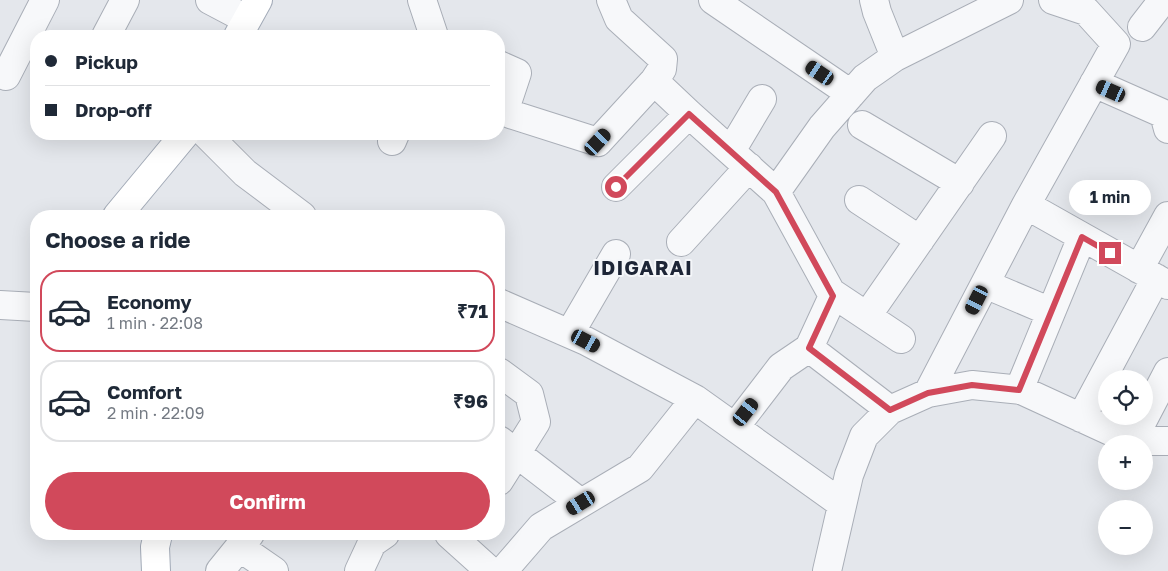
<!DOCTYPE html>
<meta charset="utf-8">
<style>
:root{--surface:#fff;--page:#f2f2f3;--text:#1f2937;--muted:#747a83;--line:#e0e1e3;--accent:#d1495b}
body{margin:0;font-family:"Golos Text",sans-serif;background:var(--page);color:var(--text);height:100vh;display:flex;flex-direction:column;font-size:19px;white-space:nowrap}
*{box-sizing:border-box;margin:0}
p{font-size:16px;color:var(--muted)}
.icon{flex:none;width:28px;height:28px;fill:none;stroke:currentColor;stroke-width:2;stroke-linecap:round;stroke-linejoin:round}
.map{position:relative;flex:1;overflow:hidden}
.panel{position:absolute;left:30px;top:210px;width:475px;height:330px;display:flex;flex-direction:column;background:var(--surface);border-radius:20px;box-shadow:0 5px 20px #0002}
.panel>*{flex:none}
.hud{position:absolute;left:30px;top:30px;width:475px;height:110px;border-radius:20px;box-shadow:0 5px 20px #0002;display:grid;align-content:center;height:110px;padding:0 15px;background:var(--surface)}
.fabs{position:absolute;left:1098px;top:370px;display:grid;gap:10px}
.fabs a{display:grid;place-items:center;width:55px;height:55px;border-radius:50%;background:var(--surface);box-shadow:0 5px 20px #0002;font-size:25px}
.end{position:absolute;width:22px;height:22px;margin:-11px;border:6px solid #d1495b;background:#fff;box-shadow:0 0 0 2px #fff}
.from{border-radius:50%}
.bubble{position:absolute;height:35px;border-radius:18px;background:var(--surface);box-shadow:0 5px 20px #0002;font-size:16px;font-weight:700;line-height:35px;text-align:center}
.car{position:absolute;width:15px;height:30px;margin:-15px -8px;border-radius:6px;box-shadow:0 0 4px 1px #0007;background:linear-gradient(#222 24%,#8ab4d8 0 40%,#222 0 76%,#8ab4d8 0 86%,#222 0)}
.hud b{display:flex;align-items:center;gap:18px;height:48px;font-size:19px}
.hud b+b{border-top:1px solid var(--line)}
.hud i{width:12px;height:12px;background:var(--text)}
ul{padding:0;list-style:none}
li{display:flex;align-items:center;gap:15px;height:82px;margin:0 10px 8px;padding:0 5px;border:2px solid var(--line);border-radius:20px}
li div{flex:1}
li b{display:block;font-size:19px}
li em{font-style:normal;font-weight:700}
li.active{border-color:var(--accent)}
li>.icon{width:45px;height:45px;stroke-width:1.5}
h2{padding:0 15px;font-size:22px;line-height:60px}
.button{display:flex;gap:10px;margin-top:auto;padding:10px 15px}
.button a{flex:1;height:58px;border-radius:30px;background:var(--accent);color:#fff;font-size:20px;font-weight:700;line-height:58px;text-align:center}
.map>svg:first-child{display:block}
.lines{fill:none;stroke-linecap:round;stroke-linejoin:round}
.minor-casing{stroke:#a9aeb7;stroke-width:30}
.major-casing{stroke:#a3abb8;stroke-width:30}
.minor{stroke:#f7f8fa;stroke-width:28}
.major{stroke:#fff;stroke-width:28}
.route{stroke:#d1495b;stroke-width:6}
.labels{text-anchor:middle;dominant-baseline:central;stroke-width:4;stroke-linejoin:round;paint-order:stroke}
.district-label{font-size:20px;font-weight:bold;letter-spacing:1px;fill:#1d2536;stroke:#f4f6f9}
</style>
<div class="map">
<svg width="1168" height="571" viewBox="0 0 1168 571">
<rect width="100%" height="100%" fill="#e4e7ec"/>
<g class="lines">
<!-- minor casing -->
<g class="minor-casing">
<path id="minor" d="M210 0 246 19
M422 0 434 36
M611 0 619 19 663 59 662 69 654 81
M713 0 851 94
M874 0 877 12 895 57
M1142 27 1163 0
M106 36 125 0
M499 65 517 73 505 109 510 114 598 142 654 81 689 114 776 192
M6 76 45 0
M1094 83 1164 114 1168 129
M862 125 960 183
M206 134 245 173 302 216
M392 141 395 134
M731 151 762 99
M616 187 689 114
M859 200 920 240
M1026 205 1168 285
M681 242 749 167
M1139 269 1168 216
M985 284 1051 312
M832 293 901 339
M499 303 586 341 695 399 842 504
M0 305 36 307
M867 316 992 136
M570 333 616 254
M499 372 529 394 536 422 499 481
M1019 390 1082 237
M928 393 1026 205 1116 44 1086 11 1053 0
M890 410 809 348 833 296 776 192 822 127 865 78 895 57 1009 0
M1081 418 1156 278
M735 427 781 367 809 348
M499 440 581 503
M1132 441 1168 372
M449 534 490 571
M239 547 274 571
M220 571 250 534
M359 571 372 543 385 534
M503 571 541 527 640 468 695 399
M827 571 849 475 864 436 890 410 928 393 972 385 1021 390 1132 441H1168"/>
</g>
<!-- major casing -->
<g class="major-casing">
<path id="major" d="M238 36 258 0
M117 216 185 134
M156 571 155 547 158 534"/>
</g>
<!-- minor -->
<use href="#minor" class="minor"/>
<!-- major -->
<use href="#major" class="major"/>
</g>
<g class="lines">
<!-- route -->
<path class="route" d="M616 187 689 114 776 192 833 296 809 348 890 410 928 393 972 385 1019 390 1082 237 1110 253"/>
</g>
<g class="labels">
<!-- district labels -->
<g class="district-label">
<text x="643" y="267">IDIGARAI</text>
</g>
</g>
</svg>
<div class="fabs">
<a><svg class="icon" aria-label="locate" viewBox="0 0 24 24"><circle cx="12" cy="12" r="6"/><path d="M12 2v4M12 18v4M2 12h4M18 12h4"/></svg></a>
<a>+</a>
<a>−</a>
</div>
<i class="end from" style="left:616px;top:187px"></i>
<i class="end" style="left:1110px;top:253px"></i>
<div class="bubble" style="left:1069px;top:180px;width:82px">1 min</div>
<i class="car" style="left:820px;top:73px;rotate:304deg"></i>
<i class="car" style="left:1111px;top:91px;rotate:294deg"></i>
<i class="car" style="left:598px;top:142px;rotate:43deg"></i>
<i class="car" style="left:977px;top:300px;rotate:207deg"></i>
<i class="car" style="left:586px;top:341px;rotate:118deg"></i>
<i class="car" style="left:746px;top:412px;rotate:38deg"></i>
<i class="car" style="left:581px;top:503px;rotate:239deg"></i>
<div class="hud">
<b><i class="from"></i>Pickup</b>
<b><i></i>Drop-off</b>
</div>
<section class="panel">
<h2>Choose a ride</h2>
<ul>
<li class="active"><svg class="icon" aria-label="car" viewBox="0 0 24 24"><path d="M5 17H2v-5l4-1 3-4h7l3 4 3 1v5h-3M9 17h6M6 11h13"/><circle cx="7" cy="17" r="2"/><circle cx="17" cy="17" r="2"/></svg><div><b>Economy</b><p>1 min · 22:08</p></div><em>₹71</em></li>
<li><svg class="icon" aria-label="car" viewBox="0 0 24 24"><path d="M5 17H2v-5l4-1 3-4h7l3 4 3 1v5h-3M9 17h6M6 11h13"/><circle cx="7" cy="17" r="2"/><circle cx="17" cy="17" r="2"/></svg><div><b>Comfort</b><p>2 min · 22:09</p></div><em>₹96</em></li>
</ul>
<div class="button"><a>Confirm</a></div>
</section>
</div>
